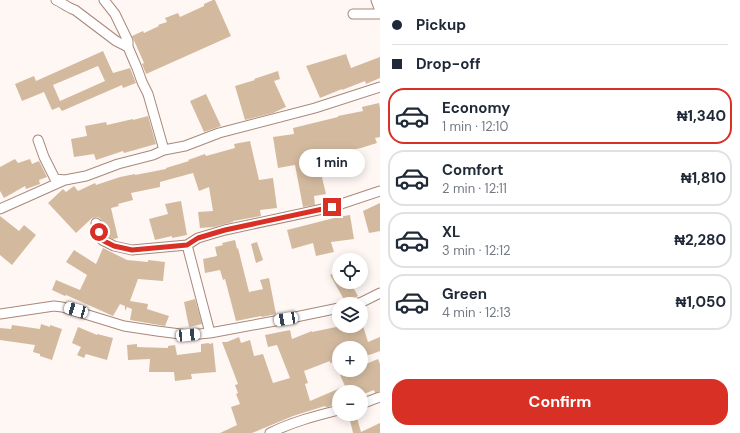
<!DOCTYPE html>
<meta charset="utf-8">
<style>
:root{--surface:#fff;--page:#f2f2f3;--text:#1f2937;--muted:#747a83;--line:#e0e1e3;--accent:#d93025}
body{margin:0;font-family:"DM Sans",sans-serif;background:var(--page);color:var(--text);height:100vh;display:flex;flex-direction:column;font-size:15px;white-space:nowrap}
*{box-sizing:border-box;margin:0}
p{font-size:13px;color:var(--muted)}
.icon{flex:none;width:22px;height:22px;fill:none;stroke:currentColor;stroke-width:2;stroke-linecap:round;stroke-linejoin:round}
.map{position:relative;flex:1;overflow:hidden}
.side{display:flex;flex-direction:column;background:var(--surface);width:360px}
.side>*{flex:none}
.banner{display:grid;align-content:center;height:88px;padding:0 12px;background:var(--surface)}
.controls{position:absolute;left:332px;top:253px;display:grid;gap:8px}
.controls a{display:grid;place-items:center;width:36px;height:36px;border-radius:50%;background:var(--surface);box-shadow:0 2px 10px #0003;font-size:20px}
.end{position:absolute;width:18px;height:18px;margin:-9px;border:5px solid #d93025;background:#fff;box-shadow:0 0 0 2px #fff}
.from{border-radius:50%}
.bubble{position:absolute;height:28px;border-radius:14px;background:var(--surface);box-shadow:0 2px 10px #0003;font-size:13px;font-weight:700;line-height:28px;text-align:center}
.car{position:absolute;width:12px;height:24px;margin:-12px -6px;border-radius:5px;box-shadow:0 0 3px 1px #0007;background:linear-gradient(#fff 24%,#345 0 40%,#fff 0 76%,#345 0 86%,#fff 0)}
.banner b{display:flex;align-items:center;gap:14px;height:38px;font-size:15px}
.banner b+b{border-top:1px solid var(--line)}
.banner i{width:10px;height:10px;background:var(--text)}
ul{padding:0;list-style:none}
li{display:flex;align-items:center;gap:12px;height:56px;margin:0 8px 6px;padding:0 4px;border:2px solid var(--line);border-radius:16px}
li div{flex:1}
li b{display:block;font-size:15px}
li em{font-style:normal;font-weight:700}
li.current{border-color:var(--accent)}
li>.icon{width:36px;height:36px;stroke-width:1.5}
.primary-button{display:flex;gap:8px;margin-top:auto;padding:8px 12px}
.primary-button a{flex:1;height:46px;border-radius:16px;background:var(--accent);color:#fff;font-size:16px;font-weight:700;line-height:46px;text-align:center}
main{display:flex;flex:1;min-height:0}
.map>svg:first-child{display:block}
.building{fill:#d3ba9f;fill-rule:evenodd}
.lines{fill:none;stroke-linecap:round;stroke-linejoin:round}
.street-casing{stroke:#a98879;stroke-width:11}
.street{stroke:#fff;stroke-width:9}
.route{stroke:#d93025;stroke-width:5}
</style>
<main>
<div class="map">
<svg width="380" height="433" viewBox="0 0 380 433">
<rect width="100%" height="100%" fill="#fff7f4"/>
<!-- building -->
<path class="building" d="M213 0H215L231 36 146 74 142 64 144 63 132 36 143 31 144 33 159 26 158 25 167 22 165 18 178 13 180 17 204 6V4Z
M103 51 113 73 130 68 136 83 123 88 122 85 62 111 59 107 52 110 44 92 22 101 15 84 34 76 36 81ZM98 66 105 81 60 101 53 85Z
M346 54 351 68 380 57V78L366 84 365 81 342 90V89L320 98 306 66Z
M278 71 280 79 274 81 286 107 273 113 245 120 235 86 255 80 254 79Z
M206 94 221 126 204 132 190 101Z
M379 103 380 108V137L375 138 377 143 361 148 317 157 326 194 314 196 315 205 303 207 295 165 278 168 273 137 294 134 293 128 338 117V116L363 111 362 107Z
M148 116 156 144 124 153 123 151 96 160 94 154 74 157 71 139 87 136 85 126 106 122 107 125 133 119V120Z
M250 141 259 180 273 178 277 208 260 210 261 216 233 221V222L214 227 200 228 198 212 213 211 209 187 199 191 193 173 160 182V187L131 193 133 200 118 204 119 206 111 208 118 238 113 239 107 236 101 221 100 218 97 217 92 218 76 233 48 203 63 189 66 192 74 186 78 191 95 183 96 185 120 177 135 174V175L166 169V168L189 161 188 160 205 154 206 156 235 148 234 144Z
M15 159 18 163 30 159 32 164 39 161 47 177 39 180 40 184 26 189 25 186 4 198 0 191V167Z
M181 201 187 235 172 238V236L155 240 149 219 168 214 165 204Z
M380 203V231L369 233 363 211Z
M350 215 354 239 331 242 334 252 316 256 313 243 292 249 287 230 338 217Z
M0 216 19 231 24 225 36 235 12 265 0 255Z
M235 240 237 249 238 248 249 292 263 289 260 280 269 278 276 314 262 317 261 316 236 321 225 279 223 280 220 270 205 273 203 259 217 256 215 247 223 245 222 243Z
M257 242 263 260 256 263 251 244Z
M103 248 127 260 148 262V260L165 262 163 281 138 279 130 301 148 304 147 309 169 316 165 326 130 320 132 309 127 307 125 311V306L120 304 113 316 66 295 65 296 52 290 56 280 80 290 87 275 66 262 74 250 96 264Z
M339 270V282H350L358 296 346 303 330 275Z
M195 299 202 324 189 327 184 302Z
M41 324 50 327V325L62 329 52 360 40 356V354L33 352 35 345 0 340V328L11 329 12 325 40 329Z
M341 326H363L368 342 380 337V351L372 354 361 357V348H354L353 345 339 348V361L330 363V361L304 371 308 383 305 384 310 401 345 386 340 375 352 370H361V366L378 359 380 364V391L375 393 374 390 361 395V392H339V402L328 407H326L325 406 293 416 252 433H220L237 425 231 407 240 404 236 394 238 393 235 385 238 384 222 342H227L239 337 241 343 250 340 254 356 263 354 273 383 290 378 277 345 268 347 265 335 290 330 292 339 312 331V332Z
M78 327 97 335V334L113 338 107 360 86 354 84 358 77 355 81 347 72 343Z
M209 343V344L213 343 216 372 191 374 192 379 175 381 174 372H149L150 359 128 360 127 345 137 344V347L168 348V346L175 345 177 355 201 352V344Z
M357 418 361 432 380 423V433H353L350 420Z"/>
<g class="lines">
<!-- street casing -->
<g class="street-casing">
<path id="street" d="M56 0C63 3 68 8 75 10L116 41 128 47
M104 0 115 14 128 41V47L137 68 142 82 148 94 164 150
M376 0 380 11
M353 14H380
M38 140 44 157 55 179 65 180 86 176 118 164 153 155 164 150 185 146 219 133 315 108 380 87
M0 209 65 180
M96 223 102 240 114 246 132 250 187 245 198 238 225 230 332 207 380 191
M187 245 210 333
M355 304 362 302 380 293
M0 314 54 306 62 307 124 326 157 331 188 335 210 333 286 319 339 308
M361 404 380 397
M270 433C292 422 315 416 339 410"/>
</g>
<!-- street -->
<use href="#street" class="street"/>
</g>
<g class="lines">
<!-- route -->
<path class="route" d="M99 232 102 240 114 246 132 250 187 245 198 238 225 230 332 207"/>
</g>
</svg>
<div class="controls">
<a><svg class="icon" aria-label="locate" viewBox="0 0 24 24"><circle cx="12" cy="12" r="6"/><path d="M12 2v4M12 18v4M2 12h4M18 12h4"/></svg></a>
<a><svg class="icon" aria-label="layers" viewBox="0 0 24 24"><path d="M12 4l9 5-9 5-9-5zM3 14l9 5 9-5"/></svg></a>
<a>+</a>
<a>−</a>
</div>
<i class="end from" style="left:99px;top:232px"></i>
<i class="end" style="left:332px;top:207px"></i>
<div class="bubble" style="left:299px;top:149px;width:66px">1 min</div>
<i class="car" style="left:76px;top:310px;rotate:286deg"></i>
<i class="car" style="left:286px;top:319px;rotate:260deg"></i>
<i class="car" style="left:188px;top:335px;rotate:85deg"></i>
</div>
<section class="side">
<div class="banner">
<b><i class="from"></i>Pickup</b>
<b><i></i>Drop-off</b>
</div>
<ul>
<li class="current"><svg class="icon" aria-label="car" viewBox="0 0 24 24"><path d="M5 17H2v-5l4-1 3-4h7l3 4 3 1v5h-3M9 17h6M6 11h13"/><circle cx="7" cy="17" r="2"/><circle cx="17" cy="17" r="2"/></svg><div><b>Economy</b><p>1 min · 12:10</p></div><em>₦1,340</em></li>
<li><svg class="icon" aria-label="car" viewBox="0 0 24 24"><path d="M5 17H2v-5l4-1 3-4h7l3 4 3 1v5h-3M9 17h6M6 11h13"/><circle cx="7" cy="17" r="2"/><circle cx="17" cy="17" r="2"/></svg><div><b>Comfort</b><p>2 min · 12:11</p></div><em>₦1,810</em></li>
<li><svg class="icon" aria-label="car" viewBox="0 0 24 24"><path d="M5 17H2v-5l4-1 3-4h7l3 4 3 1v5h-3M9 17h6M6 11h13"/><circle cx="7" cy="17" r="2"/><circle cx="17" cy="17" r="2"/></svg><div><b>XL</b><p>3 min · 12:12</p></div><em>₦2,280</em></li>
<li><svg class="icon" aria-label="car" viewBox="0 0 24 24"><path d="M5 17H2v-5l4-1 3-4h7l3 4 3 1v5h-3M9 17h6M6 11h13"/><circle cx="7" cy="17" r="2"/><circle cx="17" cy="17" r="2"/></svg><div><b>Green</b><p>4 min · 12:13</p></div><em>₦1,050</em></li>
</ul>
<div class="primary-button"><a>Confirm</a></div>
</section>
</main>
